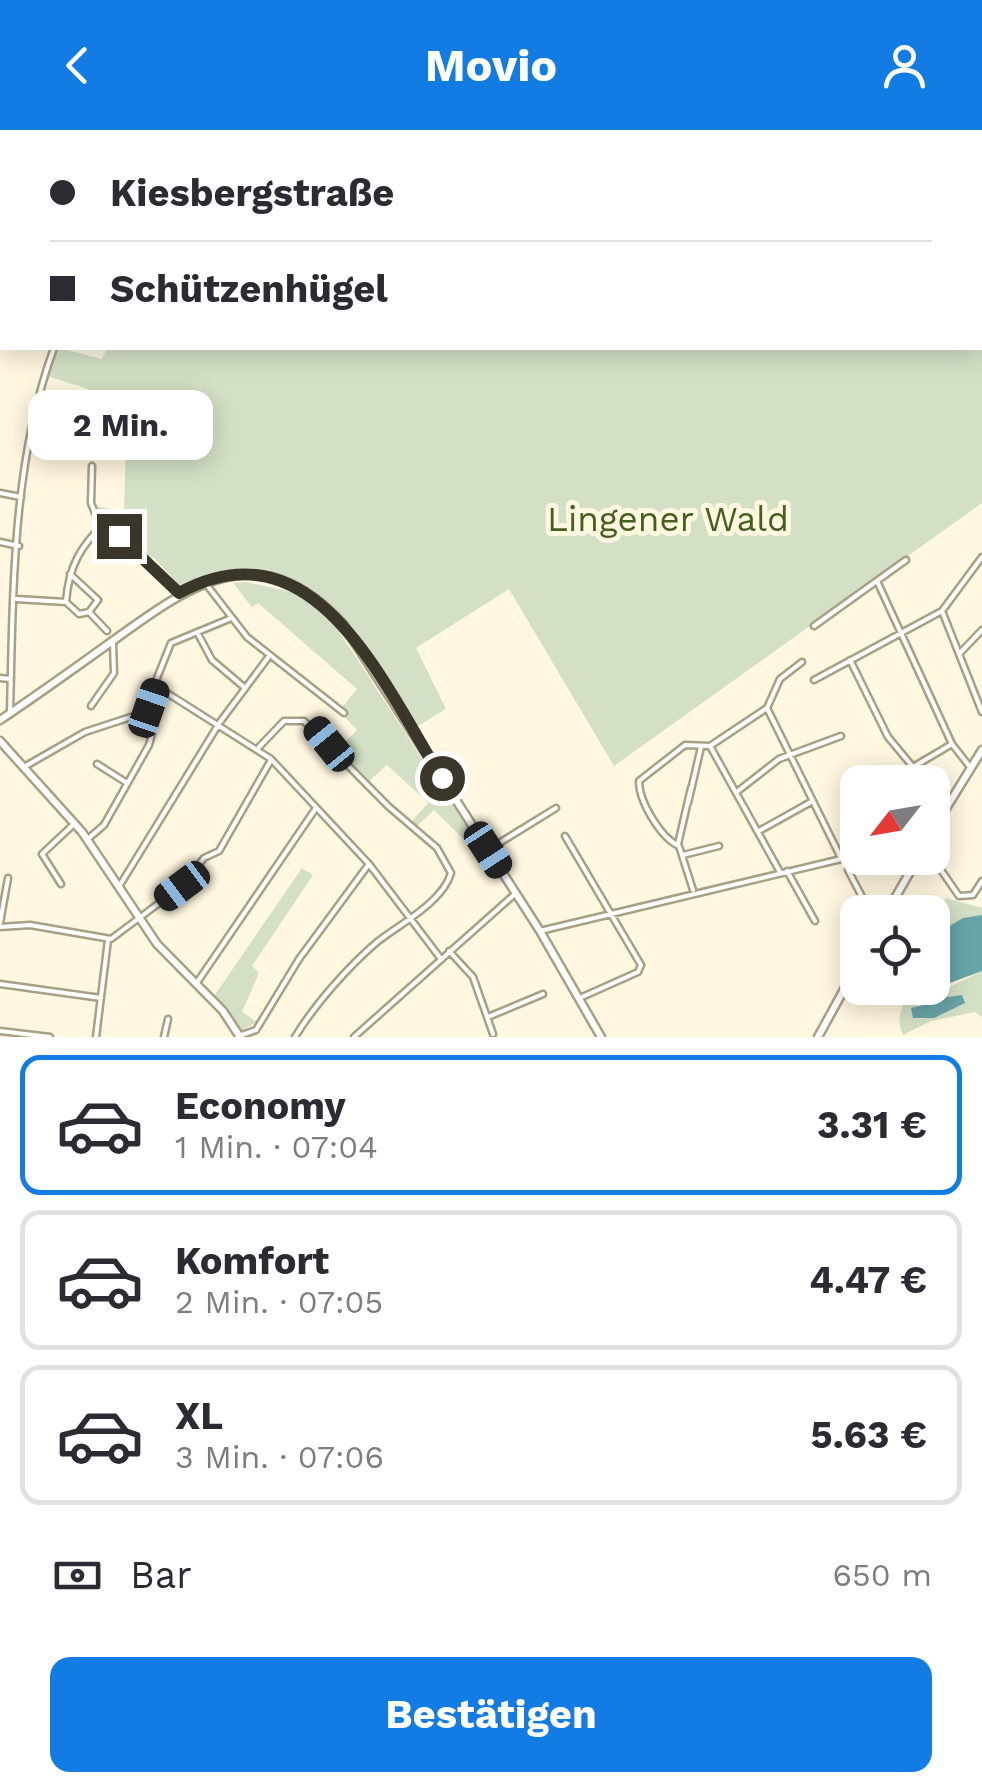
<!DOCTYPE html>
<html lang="de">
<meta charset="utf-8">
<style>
:root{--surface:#fff;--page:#f7f7f7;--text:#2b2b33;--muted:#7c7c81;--line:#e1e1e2;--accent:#137ce4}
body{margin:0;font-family:"Work Sans",sans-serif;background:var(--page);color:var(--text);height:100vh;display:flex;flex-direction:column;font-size:38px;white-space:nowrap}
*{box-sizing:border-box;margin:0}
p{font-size:32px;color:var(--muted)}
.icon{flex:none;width:55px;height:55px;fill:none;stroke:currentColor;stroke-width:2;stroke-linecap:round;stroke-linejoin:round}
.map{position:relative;height:907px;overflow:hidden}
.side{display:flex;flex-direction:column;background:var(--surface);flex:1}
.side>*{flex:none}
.top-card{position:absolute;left:0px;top:0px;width:982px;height:220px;box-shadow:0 5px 25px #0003;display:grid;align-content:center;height:220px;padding:0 50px;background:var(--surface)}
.needle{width:65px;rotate:239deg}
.buttons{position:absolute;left:840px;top:635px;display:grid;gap:20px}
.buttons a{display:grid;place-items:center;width:110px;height:110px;border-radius:20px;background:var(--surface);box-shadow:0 5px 25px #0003;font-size:50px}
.end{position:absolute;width:45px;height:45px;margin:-22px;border:12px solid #3a362a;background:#fff;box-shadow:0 0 0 5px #fff}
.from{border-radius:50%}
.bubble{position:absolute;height:70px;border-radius:20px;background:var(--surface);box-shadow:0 5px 25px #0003;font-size:32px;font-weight:700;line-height:70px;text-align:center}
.car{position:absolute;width:30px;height:60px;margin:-30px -15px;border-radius:12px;box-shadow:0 0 8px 2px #0007;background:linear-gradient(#222 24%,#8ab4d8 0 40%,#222 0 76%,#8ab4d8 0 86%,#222 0)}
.top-card b{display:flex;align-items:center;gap:35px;height:95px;font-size:38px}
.top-card b+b{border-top:2px solid var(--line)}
.top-card i{width:25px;height:25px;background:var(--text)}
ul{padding:18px 0 0;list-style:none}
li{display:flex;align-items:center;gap:30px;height:140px;margin:0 20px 15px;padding:0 30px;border:5px solid var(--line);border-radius:20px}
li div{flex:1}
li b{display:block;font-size:38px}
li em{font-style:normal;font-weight:700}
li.on{border-color:var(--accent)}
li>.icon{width:90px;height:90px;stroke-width:1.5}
.pay{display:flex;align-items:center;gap:25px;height:110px;padding:0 50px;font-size:38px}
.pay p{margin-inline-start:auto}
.cta{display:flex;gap:20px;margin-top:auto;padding:20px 50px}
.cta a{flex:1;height:115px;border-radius:20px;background:var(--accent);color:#fff;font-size:40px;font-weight:700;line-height:115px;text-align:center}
header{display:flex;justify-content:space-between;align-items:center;height:130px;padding:0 50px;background:var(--accent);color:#fff;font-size:45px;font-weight:700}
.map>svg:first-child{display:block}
.green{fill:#d3e0c5}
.water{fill:#68a5a9}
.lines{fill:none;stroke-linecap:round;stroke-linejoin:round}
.street-casing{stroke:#a8a084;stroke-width:9}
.secondary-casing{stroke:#a8a084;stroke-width:11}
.primary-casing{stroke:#a8a084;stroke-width:12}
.street{stroke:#fff;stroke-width:4}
.secondary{stroke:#fff;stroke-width:6}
.primary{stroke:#fff;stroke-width:8}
.route{stroke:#3a362a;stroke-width:12}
.labels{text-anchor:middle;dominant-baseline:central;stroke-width:10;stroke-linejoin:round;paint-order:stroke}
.park-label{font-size:35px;fill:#465f21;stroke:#fff7e0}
</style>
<header><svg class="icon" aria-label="back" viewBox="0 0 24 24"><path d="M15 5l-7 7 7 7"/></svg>Movio<svg class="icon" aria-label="person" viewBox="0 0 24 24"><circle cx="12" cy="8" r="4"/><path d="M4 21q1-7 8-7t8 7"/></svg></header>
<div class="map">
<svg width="982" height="907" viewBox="0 0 982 907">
<rect width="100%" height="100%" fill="#fff7e0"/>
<!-- green -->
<path class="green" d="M737 0H982V373L614 636 509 459 416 518 446 579 415 598C350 498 320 414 180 457L169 450 172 447 153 427 150 430 96 383 94 376 124 381 126 313 119 306 126 271 47 246 59 218 102 229 107 218H980V2H735Z
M246 452 302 464 327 483 494 739 434 680 417 696 412 691 428 673 387 635 367 653 337 620 357 600 339 581 357 559 258 473 252 477 233 453Z
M302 738 313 745 252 836 259 843 242 882 257 892 241 901 212 869Z
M946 768 982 778V785L944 797 933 825V791Z
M933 840 937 853 927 874 916 876 913 888C934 890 944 885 954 866L933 870 935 864 982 841V887L975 882 931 891 903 905C894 885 904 875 912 858H932Z"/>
<!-- water -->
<path class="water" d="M982 785V841L942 856 933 869 962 865 965 873 934 888H913L911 878 927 874 937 853 933 825 941 801 963 788Z"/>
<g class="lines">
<!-- street casing -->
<g class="street-casing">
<path id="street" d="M106 2V0
M92 336 91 373 95 383 179 463
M0 363 21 367
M0 412 19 416
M70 444 98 470 89 482
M877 451 952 614 970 637
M206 454 247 507 344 583
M16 469 66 472 79 484 89 482 107 501
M66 471C69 437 80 416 105 393
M942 481 982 582
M814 496 906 430
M197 502 212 530 245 558
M959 524 982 500
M850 530 888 607 913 637
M802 532 780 549 767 578 841 728
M0 548 10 549
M814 550 942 481 982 427
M156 556 271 629 369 734 441 829
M91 576 114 543 113 514
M10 584C13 463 12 332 54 218
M710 616 780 742
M259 617 284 591H304L388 676 437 718 451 743C443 772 400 794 377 812 348 837 315 874 295 907
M97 634 127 653
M24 637 85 602 143 583 171 513 229 489
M913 652 916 643 913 637 952 614
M738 661 779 629 841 606
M688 673 701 617
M759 701 811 672
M565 706 641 835 638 842 582 867
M89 708 104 695 149 615 152 604 143 583
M678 714 691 658
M488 720 556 678
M683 725 719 716
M885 728 912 737
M921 728 941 740 959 766 973 765 982 751
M848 740 870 782
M787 741 815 791
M61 754 42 724 74 694
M120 755 220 592 270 525
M693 760 679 716C661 708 639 672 639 651L685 615 710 616 767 578
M0 793 8 748
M0 797 30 795 111 809 182 756 204 728 219 721 271 630
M540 801 858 725
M449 821 473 847 493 904
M0 854 101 868
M196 854 316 678
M488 887 543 864
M0 901 50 907
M239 906 256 900 299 829 369 734
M96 907 108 810
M164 907 168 889
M354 907 516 763"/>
</g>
<!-- secondary casing -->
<g class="secondary-casing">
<path id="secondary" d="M0 590C39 564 76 537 114 510 194 452 260 405 343 494L540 801 601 907
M0 611 82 702 157 814 223 881 240 907
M932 701 982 620
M887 782 918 728
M818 907 858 834"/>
</g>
<!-- primary casing -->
<g class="primary-casing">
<path id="primary" d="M599 0 603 2
M446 2 464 0
M0 84 2 83"/>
</g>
<!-- street -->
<use href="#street" class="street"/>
<!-- secondary -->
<use href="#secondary" class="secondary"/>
<!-- primary -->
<use href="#primary" class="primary"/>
</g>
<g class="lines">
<!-- route -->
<path class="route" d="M119 406 179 463C316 388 384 557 442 648"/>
</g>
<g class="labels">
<!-- park labels -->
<g class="park-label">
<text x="668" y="389">Lingener Wald</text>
</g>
</g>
</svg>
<div class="buttons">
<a><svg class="needle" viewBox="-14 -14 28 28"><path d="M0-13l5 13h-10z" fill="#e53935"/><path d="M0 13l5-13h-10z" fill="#7c7c81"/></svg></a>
<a><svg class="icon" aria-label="locate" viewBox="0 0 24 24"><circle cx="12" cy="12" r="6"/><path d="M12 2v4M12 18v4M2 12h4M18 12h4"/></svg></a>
</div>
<i class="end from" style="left:442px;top:648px"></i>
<i class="end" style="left:119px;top:406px"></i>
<div class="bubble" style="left:28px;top:260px;width:185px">2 Min.</div>
<i class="car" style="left:149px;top:578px;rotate:19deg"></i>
<i class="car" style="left:329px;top:614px;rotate:321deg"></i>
<i class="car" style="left:488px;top:720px;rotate:147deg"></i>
<i class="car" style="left:182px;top:756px;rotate:233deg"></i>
<div class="top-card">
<b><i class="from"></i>Kiesbergstraße</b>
<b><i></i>Schützenhügel</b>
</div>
</div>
<section class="side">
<ul>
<li class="on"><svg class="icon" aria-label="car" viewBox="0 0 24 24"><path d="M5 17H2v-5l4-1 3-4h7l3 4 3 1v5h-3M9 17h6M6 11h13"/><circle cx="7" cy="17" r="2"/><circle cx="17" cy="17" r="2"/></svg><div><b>Economy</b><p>1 Min. · 07:04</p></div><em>3.31 €</em></li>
<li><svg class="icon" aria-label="car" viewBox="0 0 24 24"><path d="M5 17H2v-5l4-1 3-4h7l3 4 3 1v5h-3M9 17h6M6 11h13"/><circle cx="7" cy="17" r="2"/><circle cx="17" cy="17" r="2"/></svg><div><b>Komfort</b><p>2 Min. · 07:05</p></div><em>4.47 €</em></li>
<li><svg class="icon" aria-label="car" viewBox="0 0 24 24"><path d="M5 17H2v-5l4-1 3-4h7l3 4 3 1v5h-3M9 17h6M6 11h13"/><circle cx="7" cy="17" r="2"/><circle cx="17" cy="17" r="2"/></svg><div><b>XL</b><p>3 Min. · 07:06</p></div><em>5.63 €</em></li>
</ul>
<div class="pay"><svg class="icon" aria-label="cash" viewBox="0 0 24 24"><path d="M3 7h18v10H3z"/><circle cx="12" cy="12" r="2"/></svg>Bar<p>650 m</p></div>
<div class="cta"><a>Bestätigen</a></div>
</section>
